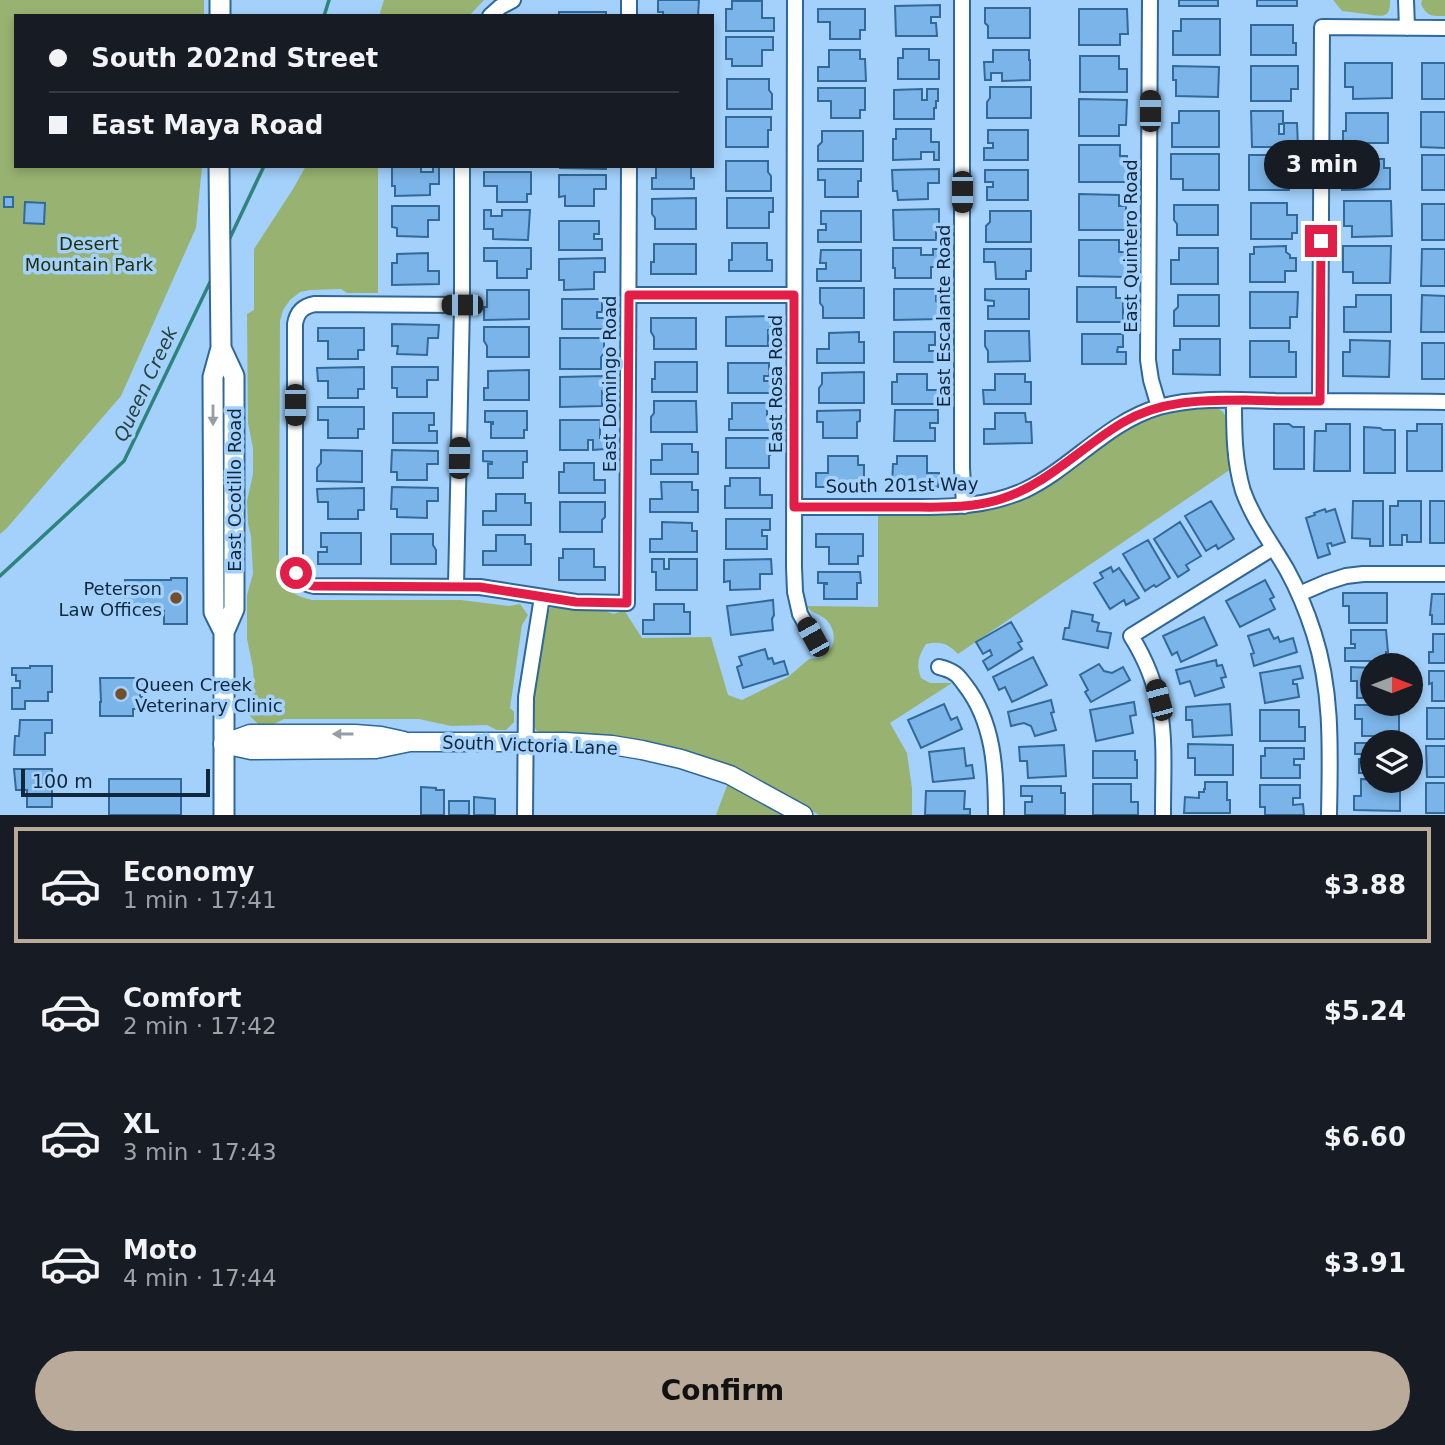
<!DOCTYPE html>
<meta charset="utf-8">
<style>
:root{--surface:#171b24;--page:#242831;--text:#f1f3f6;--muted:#9ea1a6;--line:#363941;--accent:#b9aa9a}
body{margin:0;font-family:"DejaVu Sans",sans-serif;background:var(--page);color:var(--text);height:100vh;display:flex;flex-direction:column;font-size:26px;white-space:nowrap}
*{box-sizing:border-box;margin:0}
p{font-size:23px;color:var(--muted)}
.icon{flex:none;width:38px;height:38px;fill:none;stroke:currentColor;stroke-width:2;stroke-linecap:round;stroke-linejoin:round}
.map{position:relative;height:815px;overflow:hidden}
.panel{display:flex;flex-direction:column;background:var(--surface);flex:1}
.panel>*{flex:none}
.guide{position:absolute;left:14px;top:14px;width:700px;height:154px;border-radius:0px;box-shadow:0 4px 10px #0003;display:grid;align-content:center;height:154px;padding:0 35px;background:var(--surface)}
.needle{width:46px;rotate:90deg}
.tools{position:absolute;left:1360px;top:653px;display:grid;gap:14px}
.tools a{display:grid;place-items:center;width:63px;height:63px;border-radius:50%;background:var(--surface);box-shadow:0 4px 10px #0003;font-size:35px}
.scale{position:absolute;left:21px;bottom:18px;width:189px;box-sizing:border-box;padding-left:7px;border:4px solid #11283c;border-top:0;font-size:19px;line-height:24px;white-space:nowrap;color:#11283c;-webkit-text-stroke:5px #a3d1fb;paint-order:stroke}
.end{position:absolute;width:32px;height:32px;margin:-16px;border:9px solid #e11d48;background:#fff;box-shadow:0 0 0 4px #fff}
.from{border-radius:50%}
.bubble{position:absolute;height:49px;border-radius:24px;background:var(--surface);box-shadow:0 4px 10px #0003;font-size:23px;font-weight:700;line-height:49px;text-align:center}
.car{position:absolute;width:21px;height:42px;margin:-21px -10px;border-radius:9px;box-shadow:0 0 5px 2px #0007;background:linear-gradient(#222 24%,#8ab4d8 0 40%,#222 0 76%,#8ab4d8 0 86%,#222 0)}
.guide b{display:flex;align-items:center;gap:24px;height:66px;font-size:26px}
.guide b+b{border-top:2px solid var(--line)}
.guide i{width:18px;height:18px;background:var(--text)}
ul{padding:12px 0 0;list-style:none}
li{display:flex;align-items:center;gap:21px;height:116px;margin:0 14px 10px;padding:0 21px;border:4px solid transparent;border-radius:0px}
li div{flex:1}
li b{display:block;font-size:26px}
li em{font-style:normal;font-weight:700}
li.active{border-color:var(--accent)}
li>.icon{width:63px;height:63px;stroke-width:1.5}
.cta{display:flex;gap:14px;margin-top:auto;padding:14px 35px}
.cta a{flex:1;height:80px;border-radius:42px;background:var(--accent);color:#111;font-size:28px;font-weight:700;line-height:80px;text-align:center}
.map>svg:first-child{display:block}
.green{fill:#98b371}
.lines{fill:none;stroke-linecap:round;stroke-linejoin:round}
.stream{stroke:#2d847c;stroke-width:3.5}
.building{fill:#7bb4e8;stroke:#316a99;stroke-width:2}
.minor-casing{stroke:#2f6796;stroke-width:18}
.tertiary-casing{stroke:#2f6796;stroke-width:21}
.secondary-casing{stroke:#2f6796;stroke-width:23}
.minor{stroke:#fff;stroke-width:14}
.tertiary{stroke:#fff;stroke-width:18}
.secondary{stroke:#fff;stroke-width:19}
.oneway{fill:#949ea7}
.route{stroke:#e11d48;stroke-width:9}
.poi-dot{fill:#74502a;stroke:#a3d1fb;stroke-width:2.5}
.labels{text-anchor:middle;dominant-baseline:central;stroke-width:7;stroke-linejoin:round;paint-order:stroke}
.park-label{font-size:18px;fill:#223005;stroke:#a3d1fb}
.street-label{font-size:18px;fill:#11283c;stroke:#a3d1fb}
.poi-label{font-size:18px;fill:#11283c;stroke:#a3d1fb;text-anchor:end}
.water-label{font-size:19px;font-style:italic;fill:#27423f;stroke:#a3d1fb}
</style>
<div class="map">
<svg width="1445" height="815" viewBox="0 0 1445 815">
<rect width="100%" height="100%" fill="#a3d1fb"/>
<!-- green -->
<path class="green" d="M0 0H204V16H16V166H202L196 228 121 396 7 528 0 534Z
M384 0H484L469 16H379Z
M1333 0H1390C1391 20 1380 16 1366 14 1358 13 1350 12 1342 11Z
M1422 0H1445V16C1432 16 1427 17 1421 4Z
M306 166H378V293H347L341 289 311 290 300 292 290 300 283 310 280 321 279 567C284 588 291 595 312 600H461L509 606 520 604 528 615 522 625 510 708 514 712V722L506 730H497L487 725 451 726 419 719H284L274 724H258L247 713V705L254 686 253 668 247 639V595L253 574 251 537 248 523 247 501 253 474V448L248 423 247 314 254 310V249L293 189Z
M1218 408 1223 412 1226 417 1227 444 1231 469 958 654C947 643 941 641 926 644 918 657 916 664 921 678L930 683H952L890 723 907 753 912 788V815H819L744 772 688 752 634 739 571 733 541 734 536 730 532 723 533 697 547 614 550 608 556 607 602 610 614 614 624 610 642 638 711 637 728 695 742 700 788 677 809 659 820 658C824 655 830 650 832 646 837 635 831 621 821 616 815 612 811 613 807 606L878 607V514C928 515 980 517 1027 497 1056 485 1081 461 1106 442 1139 419 1177 408 1218 408Z
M728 783 786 815H716Z"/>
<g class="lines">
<!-- stream -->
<path class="stream" d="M324 16 329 0
M228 242 264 166
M0 576 124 461 212 278"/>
</g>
<!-- building -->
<path class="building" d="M658 0H699L698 16H663V12H658Z
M1179 0H1218V6H1179Z
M1257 0H1297V6H1257Z
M732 1H762V18H774V31H726V9H732Z
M940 5V17H931V23H936L937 36H896L895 6Z
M985 8H1030V38H988V26L985 23Z
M818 9H865V30H860V39H830V22H818Z
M1079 9H1127L1128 34H1120V45H1079Z
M559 12H606V16H559Z
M1181 19H1220V55H1173V31H1181Z
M1251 25H1293V43H1296V55H1251Z
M726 37H773V50H762V66H732V59H726Z
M903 49H929V60H939V79H898V58H903Z
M829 50H860V59H865L866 81H818V67H829Z
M993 50H1029V60H1030V80L1002 81V73H991V80H985L984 62H993Z
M1080 56H1119V69H1127V92H1080Z
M1345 63H1392V98L1353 99V87H1345Z
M1422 63H1445V99H1422Z
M1173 66 1219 67 1218 97 1176 96V80H1173Z
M1251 66H1298V89H1291V101H1251Z
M727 79H769V90L772 94V109H727Z
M990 87H1031V118H987V102L990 98Z
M818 88H865V110H860V118H831V101H818Z
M922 89V100H927V89H938V101H936V108H934V119H894V90Z
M1079 99 1127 100 1126 125H1119V136H1079Z
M1179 111H1219V147H1172V123H1179Z
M1251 111H1283V124H1279V134H1284V123H1297L1298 147H1252Z
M1421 112H1445V148L1421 147Z
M1346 113H1388V143H1343V131H1346Z
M726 117H771V130H768V147H726Z
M896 129H931V142H939V160H934V152H921V159L893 160V139H896Z
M988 130H1028V160H984V148H993V143H988Z
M822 131H863V161H818V146L822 142Z
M1079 145H1120V156H1127V182H1079Z
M1171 154H1219V190H1183V179H1171Z
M1249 155H1297V179H1289V190H1249Z
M1422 155H1445V190H1422Z
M1354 159H1384V168H1390V189L1342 190V176L1354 175Z
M726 161H768V172L771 176V191H726Z
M392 166H421V172H433V166H439V184H430V195L395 196V186H392Z
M560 166H606V169L560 168Z
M656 166H691V178H694V189H652V178H656Z
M818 169H861V181H858V197H825V180H818Z
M939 169V183H928V199L898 200 897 191H893L892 170Z
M985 170H1028V200H987V187H993V182H985Z
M484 172H531V194H527V202H497V186H484Z
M559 175H606V189H594V206H565V196L559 197Z
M1079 194 1119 195V206H1126V230H1079Z
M4 197H13V207H4Z
M696 198V229H655V218L652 214V199Z
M727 198H773V212H769V228H727Z
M1344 201H1391L1392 236 1352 237V226H1344Z
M25 202 45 203 44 224 24 223Z
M1251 203H1287V215H1297V233H1292V239H1251Z
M1422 204H1445V240H1422Z
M1174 205H1218V235H1177V224L1174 220Z
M392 206H439V220H428V237L397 236V228L392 227Z
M939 209V224H936V240H894L893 210Z
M484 210H491V216H502V210H530L528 240 493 239V229H484Z
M821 211H861V242H818V230H826V224H821Z
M990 211H1031V242H986V226L990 222Z
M559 221H599V234H594V239H602V250H559Z
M1079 240H1119V252H1127V277L1079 276Z
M732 243H767V260H772V271H729V260H732Z
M654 244H696V274H651V262H654Z
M1286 246V252L1290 255V258H1296V271H1285V282H1250V254H1254V247Z
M1343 246H1391L1390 283H1353V272H1343Z
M484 248H531V269H527V278H497V261H484Z
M893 248H921V255H933V249H939V267H931V278H895V268H893Z
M1179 248H1218V284H1171V260H1179Z
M984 249H1031V271H1026V279H996L995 262H984Z
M1422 249H1445V286H1421Z
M821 250H861V281H817V269H826V263H820Z
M428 253V271H439V284L392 285V263H397V254Z
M605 258V272H594V289L564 290V280H559V259Z
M1077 287H1116V298H1123V322H1077Z
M820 288H864V318H823V307L820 303Z
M894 289H936V301L939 304V319L894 320Z
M985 289H1029V319H988V306H994V301L985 300Z
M487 290H529V319L484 320V307H487Z
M1250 292H1298L1297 317H1290V328H1250Z
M1178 295H1219V326H1174V311L1178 307Z
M1356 295H1391V332H1344V307H1356Z
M1422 295 1445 296V332H1421Z
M562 299H602V312H597V318H606V329H562Z
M771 316V330H768V346H726V317Z
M651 318H696V349H654V337L651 332Z
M392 324 439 325 438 338H428L427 355 397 354 398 346H392Z
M484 327H529V357H487V346L484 341Z
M318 328H364V350H358V359H328V341H318Z
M985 331H1029L1030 361 988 362V351L985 346Z
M859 332V342H864V363H817V349H829V333Z
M894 332H935V345H929V351H937V362H894Z
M1082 334H1123V347H1118L1117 352H1126V364H1082Z
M560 338H604V353L601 357V369H560Z
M1180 339H1220V375L1173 374V350H1180Z
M1350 340 1390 341 1389 377 1343 376V352H1350Z
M1250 341H1289V352H1296V377H1250Z
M1422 343H1445V379H1422Z
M655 362H697V392H652V379H655Z
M728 363H769V376H764V381H772V393H728Z
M364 367V389H358V398H328V381H318L317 368Z
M392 367H438V380H427V397H397V388H392Z
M529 370V400H484V388H488V371Z
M864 372V403H819V388L822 384V373Z
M897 374H927V390H938V404H892V382H897Z
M995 374H1025V382H1031V404H984L983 390H995Z
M605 376V391H602V406L560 407V377Z
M654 401H696L697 432H651V417L654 413Z
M732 403H767V420H772V430H729V419H732Z
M318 407H364V429H358V438H328V420H318Z
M860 410V421L857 422V438H823V422H817V411Z
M895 410H938V423H930V428H935V441H894Z
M485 411H527V430H524V438H491V424H493V422H485Z
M393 413H434V425H429V431H437V443H393Z
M995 413H1025L1026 422H1031L1032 443 984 444V429H995Z
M560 420H600V438H605V449L593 450V440H588V450H560Z
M1274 424H1289L1293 427H1304V469H1274Z
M1326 424H1350V471H1314L1315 431H1326Z
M1417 424H1442V471H1407V431H1417Z
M1364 427 1380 428 1383 430H1395V473H1364Z
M726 438H772V453L769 456V468H726Z
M662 444H692V452H698V474H651V460H662Z
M321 450 362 451V482L317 481V468L321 463Z
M392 450 438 451V464H427V480H397V472H391Z
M483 451H527V462H523V478H488V464H492V462L483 461Z
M828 456H858V465H864V487H816V473H828Z
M897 456H927V473H939L938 487 892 486 893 464H897Z
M564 463H594V480H605V493H559V472H564Z
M730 478H760V495H772V508H725V486H730Z
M661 482H692V490H698V512H650V499H662Z
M392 487 438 488V501H427V518L397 517V509H391Z
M364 488V510H358V519H328V502H318L317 489Z
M496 494H525V503H531V525H483V511H496Z
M1211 501 1234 539 1218 549 1216 545 1206 551 1185 516Z
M1353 501H1383V546H1370V539L1352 538Z
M1398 501H1421V542H1407V535H1402V545H1390V506H1398Z
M1430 501H1445V543H1430Z
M560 502H605V517L602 520V532H560Z
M1325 509 1326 512 1335 509 1345 542 1332 546 1331 543 1327 544 1330 554 1318 558 1306 518 1315 515 1314 513Z
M726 519H770V530H762V536H767V549H726Z
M662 522 692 523V531H697V552H650V539H662Z
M1180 522 1201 556 1186 565 1189 570 1178 577 1154 539Z
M321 533H361V564H318V552H327V547H321Z
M391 534H433V545L436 550V564H391Z
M816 534H863V556H858V564H829V547H816Z
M496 535H525V544H531V565H483V551H496Z
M1148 540 1170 578 1156 587 1154 585 1145 591 1123 554Z
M563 549H594V567H605V580H559V558H563Z
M652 559H664V569H669V559H697V590H656V572H652Z
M771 559 772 574H760V589L730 590V581L724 582V560Z
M1111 567 1113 572 1119 568 1139 598 1126 605 1124 600 1110 609 1094 583 1103 578 1100 573Z
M818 572H860L861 583H857V599H824V584H827V583H818Z
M171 578H187V624H164V611H125V580H171Z
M1265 580 1274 597 1270 599 1275 609 1240 627 1226 601Z
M1343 593H1387V623H1349V606H1343Z
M1432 594H1445V624H1432V615H1430Z
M773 600 774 615 772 619 773 630 731 635 727 606Z
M654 604H684V612H690V634H643V620H654Z
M1072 611 1093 615 1092 621 1099 623 1097 631 1111 633 1108 648 1063 639 1065 628H1069Z
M1204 617 1217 645 1181 662 1177 652 1172 655 1163 636Z
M1011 622 1022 641 1018 643 1022 649 988 670 983 661 992 655 990 650 983 654 976 642Z
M1269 629 1274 639 1278 637 1280 642 1293 638 1297 652 1254 666 1251 654 1254 653 1248 636Z
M1351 630H1386L1388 652H1386V661H1345V648H1355V644H1351Z
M1433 634H1445V663H1429V652H1433Z
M765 649 768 659 772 658 774 664 784 661 788 674 743 688 737 667 742 665 739 657Z
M1033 657 1047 685 1012 702 1005 687 999 690 993 677Z
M1216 660 1217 666 1222 665 1226 677 1221 678 1224 687 1195 696 1190 681 1180 684 1176 670Z
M1099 664 1104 671 1112 673 1123 667 1130 680 1091 702 1085 692 1088 690 1080 675Z
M30 666H52V692H48V701H25V709H12V688H20V681H16V675H12V668H30Z
M1300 666 1303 678 1293 680V684H1297L1299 697 1265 703 1260 673Z
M1351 667 1372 668V698H1357V681H1351Z
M1429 671H1445V701H1432V683L1429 684Z
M100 678H145V690H140V697H145V709H133V716H100V702H101Z
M1051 700 1054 712 1051 713 1056 730 1035 736 1031 726 1024 723 1011 726 1008 712Z
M1134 702 1136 715 1130 716 1133 733 1096 741 1090 710Z
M944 704 951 720 957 717 962 729 921 748 908 720Z
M1230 704 1232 735 1193 737 1192 720H1186V707Z
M1355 705H1399V736H1362V719H1355Z
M1427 708H1445V739H1427Z
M1260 710H1299V727H1305V741H1260Z
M20 720H52V733H45V755H14L15 736H19Z
M1355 743H1372V773H1359V759H1366V754H1355Z
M1188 744 1233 745V775H1195V758H1188Z
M1064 745 1066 776 1028 778 1027 761H1020L1019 747Z
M1426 746H1445V777H1427Z
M964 748 966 766 972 765 974 778 933 782 929 752Z
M1265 748H1304V759H1294V765H1300V778H1261V756H1265Z
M1093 751H1135V760H1137V778H1093Z
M14 769H52V807H27V790H16Z
M109 779H181V815H109Z
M1361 779 1400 780V811L1354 810V796H1361Z
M1205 782H1227V800H1230V813H1184L1185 797 1199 798V792H1204V789H1205Z
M1426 783H1445V813H1426Z
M1093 784H1131V802H1138V815H1093Z
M1260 785H1300V798H1293V805L1303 804 1304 815H1265V807H1260Z
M1021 786H1061V793H1065V815H1025V802H1032V796H1021Z
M421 787 436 788V790H444V815H421Z
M926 791H965L964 809H970V815H925Z
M474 797 495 799V815H474Z
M449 801H469V815H449Z"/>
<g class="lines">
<!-- minor casing -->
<g class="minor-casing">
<path id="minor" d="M795 0 794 567 795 592 800 614 813 637
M962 0V467L964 506
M1150 0 1148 360 1151 380 1159 407
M1406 0 1407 28
M490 16 500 7 513 0
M629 16V0
M629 295H794
M462 305 315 304C303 306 297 312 295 324V566C296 578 303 584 314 586L480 587 576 602 627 603 629 166
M1234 400C1234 431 1234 461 1243 491 1253 519 1272 544 1287 570 1298 590 1307 612 1314 634 1333 693 1330 754 1329 815
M1320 401 1322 27 1445 28
M794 507C828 507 861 507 895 507 940 507 983 509 1025 490 1073 467 1107 422 1159 407 1197 397 1237 400 1275 401 1332 401 1388 401 1445 402
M456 586 462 305V166
M1299 594 1327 582 1346 576 1363 574H1445
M939 667C943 668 950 670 954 673 958 675 962 681 965 685 994 722 996 770 996 815
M525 815 526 697 542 597
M1163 815C1163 745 1170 698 1131 636L1273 548"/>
</g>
<!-- tertiary casing -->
<g class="tertiary-casing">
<path id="tertiary" d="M223 744 251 750 376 749 410 742H565L612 745 642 750 681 759 730 775 803 815
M223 744 250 734H355L381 736 404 741"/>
</g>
<!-- secondary casing -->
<g class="secondary-casing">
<path id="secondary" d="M220 16V0
M219 166 221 348 213 377 214 612 224 632
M221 348 234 376V609L224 632V815"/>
</g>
<!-- minor -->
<use href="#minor" class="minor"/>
<!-- tertiary -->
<use href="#tertiary" class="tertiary"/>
<!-- secondary -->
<use href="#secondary" class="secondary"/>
</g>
<!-- one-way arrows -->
<defs><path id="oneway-solid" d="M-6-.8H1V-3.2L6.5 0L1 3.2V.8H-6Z" transform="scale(1.75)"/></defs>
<g class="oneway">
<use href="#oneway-solid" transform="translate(213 415) rotate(90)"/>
<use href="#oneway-solid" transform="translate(343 734) rotate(-180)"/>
</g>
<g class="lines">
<!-- route -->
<path class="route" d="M296 573C299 581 306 585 314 586L480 587 576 602 627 603 629 295H794V507C831 507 868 507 906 507 938 507 970 509 1001 499 1048 484 1080 448 1122 423 1160 400 1203 400 1246 400 1270 401 1295 401 1320 401L1321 241"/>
</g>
<!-- markers -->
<g class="poi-dot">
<circle cx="176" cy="598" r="7"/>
<circle cx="121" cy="694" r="7"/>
</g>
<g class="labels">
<!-- park labels -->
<g class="park-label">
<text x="89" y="243">Desert<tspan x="89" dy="21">Mountain Park</tspan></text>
</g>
<!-- street labels -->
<g class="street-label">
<text transform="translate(1130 246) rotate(-90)">East Quintero Road</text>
<text transform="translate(943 316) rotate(-90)">East Escalante Road</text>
<text transform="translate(609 384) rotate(-90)">East Domingo Road</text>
<text transform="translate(775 384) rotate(-90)">East Rosa Road</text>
<text transform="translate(902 485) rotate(-1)">South 201st Way</text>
<text transform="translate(234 490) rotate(-90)">East Ocotillo Road</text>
<text transform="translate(530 745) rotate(2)">South Victoria Lane</text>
</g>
<!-- poi labels -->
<g class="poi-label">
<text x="162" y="588">Peterson<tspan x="162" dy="21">Law Offices</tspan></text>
<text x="135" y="684" text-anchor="start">Queen Creek<tspan x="135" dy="21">Veterinary Clinic</tspan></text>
</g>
<!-- water labels -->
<g class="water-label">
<text transform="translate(145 384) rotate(-65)">Queen Creek</text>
</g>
</g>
</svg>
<div class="tools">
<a><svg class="needle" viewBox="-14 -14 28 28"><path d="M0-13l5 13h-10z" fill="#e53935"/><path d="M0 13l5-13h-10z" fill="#9ea1a6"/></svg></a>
<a><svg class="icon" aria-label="layers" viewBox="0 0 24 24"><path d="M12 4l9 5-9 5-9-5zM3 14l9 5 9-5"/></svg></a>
</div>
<div class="scale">100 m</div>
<i class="end from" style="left:296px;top:573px"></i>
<i class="end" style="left:1321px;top:241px"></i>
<div class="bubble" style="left:1264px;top:140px;width:116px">3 min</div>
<i class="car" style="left:1150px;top:111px;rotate:0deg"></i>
<i class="car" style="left:962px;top:192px;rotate:180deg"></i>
<i class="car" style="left:462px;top:305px;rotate:270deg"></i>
<i class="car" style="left:295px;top:405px;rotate:180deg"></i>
<i class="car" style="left:459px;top:458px;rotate:1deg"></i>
<i class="car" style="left:813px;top:637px;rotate:331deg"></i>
<i class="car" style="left:1159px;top:700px;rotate:345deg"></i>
<div class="guide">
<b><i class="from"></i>South 202nd Street</b>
<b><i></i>East Maya Road</b>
</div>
</div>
<section class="panel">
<ul>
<li class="active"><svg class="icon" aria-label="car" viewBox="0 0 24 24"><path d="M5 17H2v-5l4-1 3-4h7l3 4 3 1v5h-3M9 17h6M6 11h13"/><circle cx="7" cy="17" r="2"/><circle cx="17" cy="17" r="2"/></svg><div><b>Economy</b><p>1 min · 17:41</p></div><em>$3.88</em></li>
<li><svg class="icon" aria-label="car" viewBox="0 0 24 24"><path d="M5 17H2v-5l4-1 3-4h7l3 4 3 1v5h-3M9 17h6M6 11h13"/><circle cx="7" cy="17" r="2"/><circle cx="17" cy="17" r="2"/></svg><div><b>Comfort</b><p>2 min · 17:42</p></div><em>$5.24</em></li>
<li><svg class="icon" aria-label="car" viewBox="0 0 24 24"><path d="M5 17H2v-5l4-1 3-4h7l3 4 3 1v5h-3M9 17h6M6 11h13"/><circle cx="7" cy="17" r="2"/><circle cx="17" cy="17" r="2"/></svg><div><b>XL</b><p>3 min · 17:43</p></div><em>$6.60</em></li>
<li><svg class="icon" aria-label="car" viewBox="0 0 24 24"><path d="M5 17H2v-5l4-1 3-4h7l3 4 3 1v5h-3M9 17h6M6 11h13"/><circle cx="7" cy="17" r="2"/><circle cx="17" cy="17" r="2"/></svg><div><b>Moto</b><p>4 min · 17:44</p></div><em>$3.91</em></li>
</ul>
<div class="cta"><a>Confirm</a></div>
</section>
